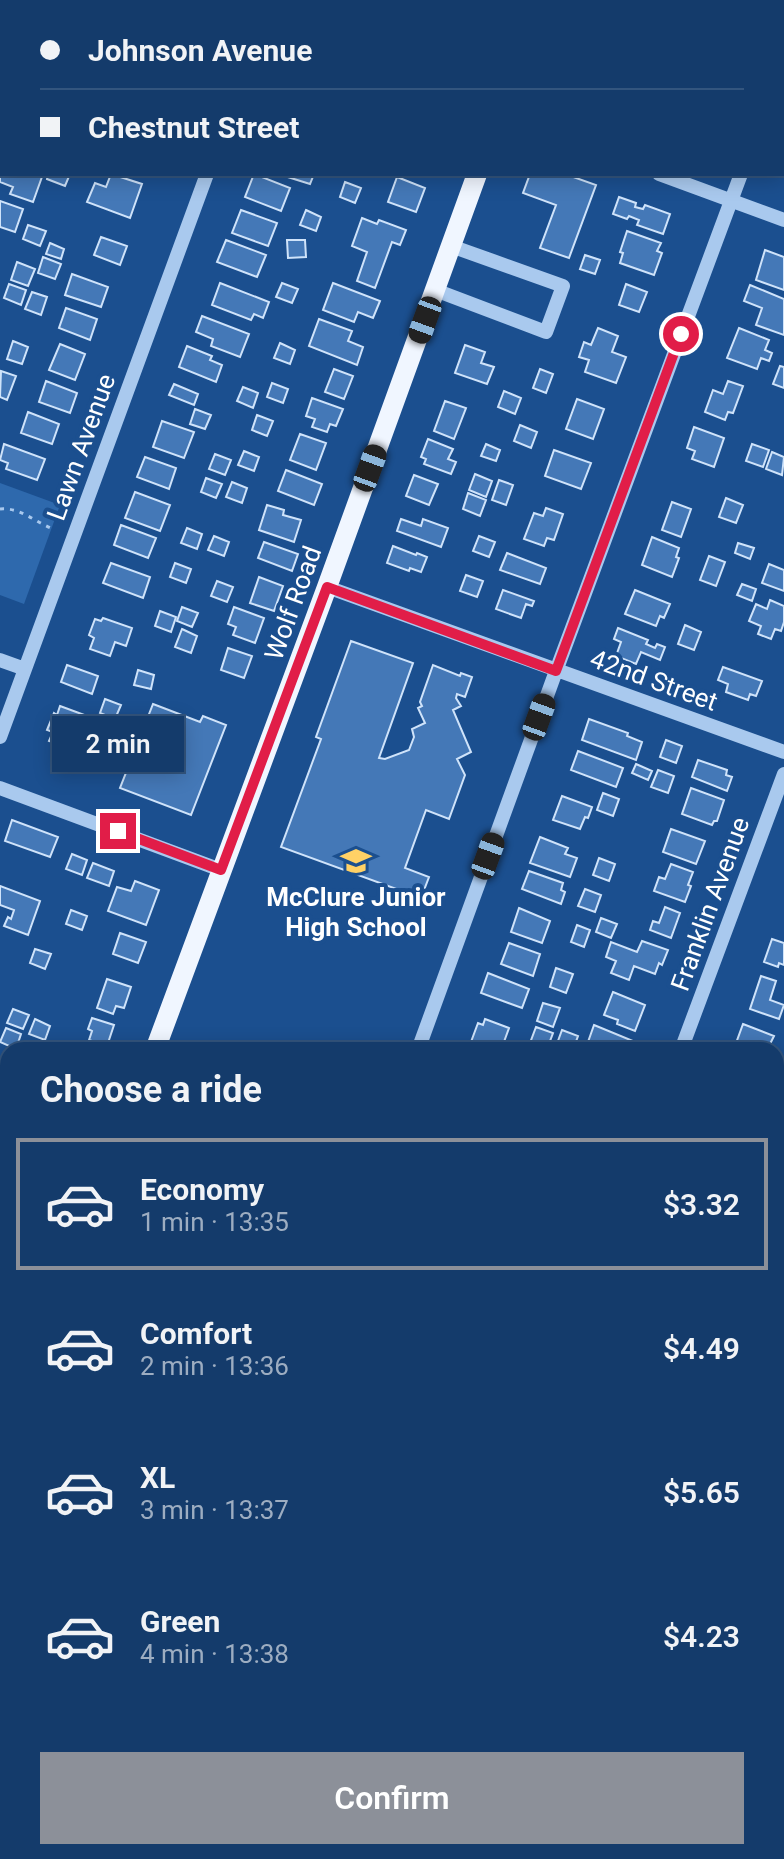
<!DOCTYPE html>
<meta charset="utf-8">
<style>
:root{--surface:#143b6b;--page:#1d4271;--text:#f1f3f6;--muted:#9dadc1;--line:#33557e;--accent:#8c9099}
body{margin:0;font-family:Roboto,sans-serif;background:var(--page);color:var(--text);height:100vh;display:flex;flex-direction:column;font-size:30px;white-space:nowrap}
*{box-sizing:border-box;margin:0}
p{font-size:26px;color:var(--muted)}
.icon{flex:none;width:44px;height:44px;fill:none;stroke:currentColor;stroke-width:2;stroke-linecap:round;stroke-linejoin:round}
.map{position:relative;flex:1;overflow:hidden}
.drawer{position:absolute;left:0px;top:1042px;width:784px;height:818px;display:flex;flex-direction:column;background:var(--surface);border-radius:24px 24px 0 0;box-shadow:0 4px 20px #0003,0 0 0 2px var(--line)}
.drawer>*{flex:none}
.banner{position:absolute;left:0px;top:0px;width:784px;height:176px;box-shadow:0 4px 20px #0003,0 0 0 2px var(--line);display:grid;align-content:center;height:176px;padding:0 40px;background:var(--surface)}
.end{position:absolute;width:36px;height:36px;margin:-18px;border:10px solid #e11d48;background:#fff;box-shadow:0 0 0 4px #fff}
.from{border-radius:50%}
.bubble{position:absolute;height:56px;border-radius:0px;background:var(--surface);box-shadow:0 4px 20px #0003,0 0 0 2px var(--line);font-size:26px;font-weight:600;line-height:56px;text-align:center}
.car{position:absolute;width:24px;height:48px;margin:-24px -12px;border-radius:10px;box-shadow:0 0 6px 2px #0007;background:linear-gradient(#222 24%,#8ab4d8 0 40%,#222 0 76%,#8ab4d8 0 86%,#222 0)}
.banner b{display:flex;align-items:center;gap:28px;height:76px;font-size:30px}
.banner b+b{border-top:2px solid var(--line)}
.banner i{width:20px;height:20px;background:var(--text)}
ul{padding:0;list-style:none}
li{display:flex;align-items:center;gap:24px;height:132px;margin:0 16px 12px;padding:0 24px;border:4px solid transparent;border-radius:0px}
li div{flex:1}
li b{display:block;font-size:30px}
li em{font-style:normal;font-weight:600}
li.current{border-color:var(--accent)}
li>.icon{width:72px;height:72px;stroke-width:1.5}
h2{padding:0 40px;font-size:36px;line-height:96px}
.primary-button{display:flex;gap:16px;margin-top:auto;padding:16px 40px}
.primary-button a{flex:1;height:92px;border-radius:0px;background:var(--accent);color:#fff;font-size:32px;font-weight:600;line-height:92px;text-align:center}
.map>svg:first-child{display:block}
.green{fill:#2e69ad}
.building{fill:#4478b7;stroke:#cfe3fa;stroke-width:2}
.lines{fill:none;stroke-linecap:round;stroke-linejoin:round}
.path{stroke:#a9c9ee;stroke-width:3;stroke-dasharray:4 6;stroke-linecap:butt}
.minor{stroke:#a9c9ee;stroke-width:14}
.major{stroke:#f0f6ff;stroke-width:20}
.rail-casing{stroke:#fff;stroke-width:8}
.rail{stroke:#1b4f8f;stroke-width:5;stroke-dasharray:15;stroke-linecap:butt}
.route{stroke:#e11d48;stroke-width:10}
.labels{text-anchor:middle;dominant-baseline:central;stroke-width:8;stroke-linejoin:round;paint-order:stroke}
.street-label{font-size:26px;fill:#fff;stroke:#1b4f8f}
.poi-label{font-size:26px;font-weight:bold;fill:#fff;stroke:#1b4f8f}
</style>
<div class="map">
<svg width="784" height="1859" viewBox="0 0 784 1859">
<rect width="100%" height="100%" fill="#1b4f8f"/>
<!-- green -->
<path class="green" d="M0 483 60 505 24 604 0 595Z"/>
<!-- building -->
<path class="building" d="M53 0H101V2H53Z
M588 0H629V2H587Z
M706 0H747L751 2H705Z
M0 156 2 157V174H43L33 202 10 194 13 187 0 182Z
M48 174H70L65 186 47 179Z
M111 174 142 184 130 218 87 202 95 183 106 187Z
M254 174 290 188 281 211 245 197Z
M278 174H314L310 184Z
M530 174H565L596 185 569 258 540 248 556 205 523 193Z
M397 177 425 188 416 212 388 202Z
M345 182 361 188 355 203 340 197Z
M619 197 636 203 635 207 643 209 645 205 670 214 663 234 637 225 639 220 629 216 627 219 613 214Z
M0 201 23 209 15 232 0 227Z
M241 210 277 223 268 246 232 233Z
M306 210 321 217 316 231 300 225Z
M362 218 377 224 379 220 406 230 400 245 392 242 375 288 357 281 367 252 352 246Z
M28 225 46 231 40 246 23 239Z
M627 231 661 243 657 251 662 253 654 275 620 263 623 253 620 252Z
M101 237 127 246 120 265 94 255Z
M226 240 266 255 257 277 217 262Z
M287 240H305L306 257 288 258Z
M50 243 64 249 61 259 46 254Z
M765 250 784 257V290L756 280Z
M585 255 600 260 595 274 580 269Z
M43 257 61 264 55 279 38 273Z
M17 262 35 269 28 286 11 280Z
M72 274 108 287 101 307 65 295Z
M220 283 269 302 263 318 254 314 251 320 212 305Z
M282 283 298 289 292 303 276 297Z
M333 283 380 301 373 318 358 312 354 322 323 310Z
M9 284 26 290 21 305 4 298Z
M626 284 647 292 639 312 619 305Z
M750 285 784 299V335L756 325 762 308 744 301Z
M32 292 47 297 41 315 25 309Z
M66 308 97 319 90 340 59 328Z
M202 316 249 334 240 357 211 346 213 339 196 332Z
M319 319 352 331 348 341 363 347 357 365 309 346Z
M598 328 618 336 612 352 626 357 616 383 585 372 589 360 579 357 584 342 591 345Z
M739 328 769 340 765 350 772 353 769 361 761 358 757 369 727 358Z
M13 341 28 347 22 364 7 359Z
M280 343 295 350 290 364 274 358Z
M60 344 85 354 75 380 49 370Z
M465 345 485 352 481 363 494 367 487 384 455 373Z
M187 346 212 356 210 360 222 365 216 382 179 367Z
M780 366 784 367V388L773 384Z
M334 369 353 376 344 399 325 392Z
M540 369 553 374 546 393 533 388Z
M1 371 16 376 7 400 0 397Z
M46 381 77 393 70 413 39 402Z
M728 381 743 386 733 413 728 412 725 420 705 412 713 390 723 394Z
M272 383 288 389 283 403 267 397Z
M174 384 198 394 194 405 169 395Z
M243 387 258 393 253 408 237 401Z
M504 391 521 398 515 414 498 407Z
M312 398 343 409 336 426 330 424 327 432 312 427 315 419 306 416Z
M577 399 604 409 593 439 566 429Z
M445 401 466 408 454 439 434 431Z
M195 409 211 415 205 429 190 424Z
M28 412 59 424 52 444 21 433Z
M257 415 273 421 267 436 252 430Z
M162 421 194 432 184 458 153 447Z
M520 425 537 432 531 448 514 441Z
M694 427 724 438 714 467 692 459 695 451 687 448Z
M300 434 326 443 316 470 290 460Z
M428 439 453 449 448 459 456 462 451 474 424 464 426 459 421 457Z
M4 444 45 459 37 480 6 469 8 463 0 460Z
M486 444 500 450 496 461 481 456Z
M752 444 769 450 763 467 746 461Z
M554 450 591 463 581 489 545 476Z
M244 451 259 457 254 471 238 465Z
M772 452 784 457 782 475 766 469Z
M215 454 231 460 225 475 209 469Z
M145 457 176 468 169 489 137 477Z
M286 470 322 484 314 505 278 491Z
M475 474 492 481 486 497 469 490Z
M414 475 438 484 429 505 406 496Z
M206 478 222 484 216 498 201 492Z
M499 480 513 485 506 505 492 500Z
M232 482 247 488 242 503 226 497Z
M135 492 170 505 160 531 125 518Z
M468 493 486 500 480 516 463 509Z
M726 498 743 505 736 523 719 517Z
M672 502 691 509 681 537 662 530Z
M267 505 284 510 283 515 301 520 294 542 259 530Z
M546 508 563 514 554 540 547 538 544 546 524 539 534 513 543 516Z
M401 519 421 526 423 519 448 528 441 547 397 531Z
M121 525 156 538 148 558 114 545Z
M187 528 202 534 197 549 181 543Z
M214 536 229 542 224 556 208 550Z
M479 536 495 542 489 557 473 551Z
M652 537 679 548 676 557 679 558 672 577 642 565Z
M264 542 298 554 292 571 258 558Z
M738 543 754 548 750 559 735 553Z
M393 546 416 555 417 553 427 557 421 572 410 568 409 571 387 563Z
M507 553 546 568 540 584 500 570Z
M709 556 725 562 716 586 700 580Z
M111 563 150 577 143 598 103 583Z
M175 563 191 569 186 583 170 577Z
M769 564 784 570V591L762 583Z
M466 575 483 581 477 597 460 591Z
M259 577 283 586 274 611 250 603Z
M217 581 233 587 227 602 211 596Z
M742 584 756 589 752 601 737 595Z
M503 590 534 601 532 606 526 604 521 618 496 609Z
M635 590 670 604 664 618 660 616 656 626 625 614Z
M770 600 784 606V622L781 631 775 629 771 639 758 634 761 626 749 621 756 604 767 609Z
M182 607 198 613 192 627 177 621Z
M234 607 264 618 255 643 233 635 236 627 228 624Z
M160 611 176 617 171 632 155 626Z
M103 618 132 628 126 646 115 642 110 656 90 649 94 638 89 635 95 619 101 621Z
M685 625 701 632 694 650 678 644Z
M618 628 648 640 646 644 655 648 657 644 665 647 660 660 641 652 636 664 616 656 621 642 614 639Z
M182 629 197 636 191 653 175 647Z
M351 641 413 663 379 758 385 759 409 750 414 737 412 729 425 723 418 708 422 706 420 702 433 665 460 676 461 673 472 677 465 697 457 694 456 698 461 706 453 710 471 752 457 759 465 775 449 819 426 810 405 868 429 877 421 898 281 847 321 739 316 737Z
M228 648 252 656 244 678 221 670Z
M67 665 98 676 92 694 61 682Z
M723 667 762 681 756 696 750 694 748 700 726 692 728 684 718 680Z
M138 670 154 675 151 689 134 685Z
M105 699 121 705 115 719 100 713Z
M153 704 200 722 203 716 226 725 191 815 120 788Z
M60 706 128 731 116 765 49 741 53 732 47 730 54 713 57 715Z
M589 719 628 733 627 736 642 742 636 760 582 740Z
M666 740 682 746 676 763 660 757Z
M578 751 623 768 616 787 571 770Z
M698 760 727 770 726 775 732 777 727 791 692 777Z
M636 764 652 771 648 780 632 773Z
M658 770 674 776 668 793 651 787Z
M691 788 724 800 717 821H714L712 825 682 814Z
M603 793 619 799 613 816 597 810Z
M562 796 592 807 588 818 585 817 580 829 553 820Z
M12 820 58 837 50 857 5 841Z
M671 829 705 841 696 864 663 852Z
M540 837 568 848 565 854 577 858 570 877 530 863Z
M72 854 87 860 82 875 66 869Z
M599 858 615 864 609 881 593 875Z
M93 863 114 871 109 886 87 878Z
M671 864 693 872 688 885 691 886 685 902 654 891 659 877 665 879Z
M529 871 563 883 561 890 565 892 561 904 522 889Z
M135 881 159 890 146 925 108 911 117 887 131 891Z
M0 886 40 901 28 935 4 926 8 917 11 919 14 910 0 905Z
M585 889 601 895 595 912 578 906Z
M665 907 680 913 671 938 650 930 653 921 659 923Z
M519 908 550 921 542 943 511 932Z
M71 910 87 916 82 930 66 924Z
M601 918 617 924 611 938 596 932Z
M577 925 590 930 584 947 571 942Z
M120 933 146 942 138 963 113 954Z
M772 939 784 943V965L779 963 778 967 764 962Z
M642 941 668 950 662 965 659 963 655 974 634 966 629 980 611 973 616 961 606 957 611 942 637 952Z
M509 943 540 954 533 976 501 964Z
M35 949 51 954 45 969 30 963Z
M556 968 573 974 566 993 550 987Z
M488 973 529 989 522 1008 481 993Z
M761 976 776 981 770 1000 784 1005 779 1019 750 1009Z
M107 979 131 987 124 1008 116 1006 113 1014 97 1008Z
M613 992 645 1005 635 1031 617 1024 618 1020 604 1015Z
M543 1003 560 1008 553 1027 537 1021Z
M13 1009 29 1015 23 1029 7 1023Z
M92 1018 114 1025 107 1046 89 1040 92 1031 88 1029Z
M35 1019 50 1026 45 1040 29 1034Z
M485 1019 509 1028 501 1050H468L478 1023 483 1025Z
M743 1024 774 1036 770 1044 766 1043 764 1050H746L735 1046Z
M594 1025 633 1041 629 1050H592L594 1045 588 1042Z
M536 1027 553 1033 547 1049 530 1043Z
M6 1028 21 1034 16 1049 0 1042Z
M562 1030 578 1036 573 1050 555 1049Z
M776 1088 784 1091V1108L776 1105Z
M4 1128 8 1129V1146L0 1143Z
M776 1177 784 1180V1187L781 1197 776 1195Z
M0 1671 8 1672V1760L2 1777 8 1778V1835L0 1832Z
M56 1852H90L88 1859H75Z
M181 1852H211L208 1859H200Z
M306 1852H331L329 1859H313L305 1856Z
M436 1852H466L464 1856 472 1859H433Z
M714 1852H719L730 1856 729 1859H711Z"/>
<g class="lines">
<!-- path -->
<path class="path" d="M0 509C20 507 35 522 53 529"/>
<!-- minor -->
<path class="minor" d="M270 2 271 0
M0 5 2 0
M0 33H2
M782 63 784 57
M659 174 784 220
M435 290 546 332 563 286 451 246
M327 587 784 752
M0 660 25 669
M0 737 207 174
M0 788 221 870
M418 1050 556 671 741 174
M681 1050 784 774
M776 1282 784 1285
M776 1504 784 1482
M0 1524H8
M776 1598 784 1599
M0 1646 8 1647
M776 1719 784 1720
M9 1852 27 1859
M121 1859 124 1852
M384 1859 386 1852
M778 1859 784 1842"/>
<!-- major -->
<path class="major" d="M542 2V0
M155 1050 327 587 477 174
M0 1468 8 1447"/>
<!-- rail casing -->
<g class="rail-casing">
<path id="rail" d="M0 1585 8 1586
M776 1657H784"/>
</g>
<!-- rail -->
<use href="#rail" class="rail"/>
</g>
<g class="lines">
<!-- route -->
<path class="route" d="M118 831 221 870 327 587 556 671 681 334"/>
</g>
<!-- icons -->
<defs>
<g id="school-bare" transform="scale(2.4)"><path d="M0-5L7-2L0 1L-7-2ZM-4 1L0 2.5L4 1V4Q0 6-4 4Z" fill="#ffd166" stroke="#1b4f8f" stroke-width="2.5" paint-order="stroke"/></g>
</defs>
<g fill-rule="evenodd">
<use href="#school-bare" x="356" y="861"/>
</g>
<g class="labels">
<!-- street labels -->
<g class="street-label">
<text transform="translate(81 447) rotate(-70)">Lawn Avenue</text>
<text transform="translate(293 603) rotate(-70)">Wolf Road</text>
<text transform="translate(654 680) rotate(20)">42nd Street</text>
<text transform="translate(710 904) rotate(-70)">Franklin Avenue</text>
</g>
<!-- poi labels -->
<g class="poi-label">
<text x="356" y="897">McClure Junior<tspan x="356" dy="30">High School</tspan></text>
</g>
</g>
</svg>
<i class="end from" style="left:681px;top:334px"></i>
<i class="end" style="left:118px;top:831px"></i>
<div class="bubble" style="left:52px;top:716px;width:132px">2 min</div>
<i class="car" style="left:425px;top:320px;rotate:200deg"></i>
<i class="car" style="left:370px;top:468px;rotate:20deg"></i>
<i class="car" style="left:539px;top:717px;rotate:20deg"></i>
<i class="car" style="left:488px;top:856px;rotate:20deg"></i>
<div class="banner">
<b><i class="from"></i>Johnson Avenue</b>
<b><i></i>Chestnut Street</b>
</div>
<section class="drawer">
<h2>Choose a ride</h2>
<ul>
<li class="current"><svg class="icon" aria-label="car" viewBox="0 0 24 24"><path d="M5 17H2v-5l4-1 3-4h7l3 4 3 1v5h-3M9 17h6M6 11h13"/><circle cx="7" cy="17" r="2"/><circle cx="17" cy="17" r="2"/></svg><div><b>Economy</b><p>1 min · 13:35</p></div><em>$3.32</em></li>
<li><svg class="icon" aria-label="car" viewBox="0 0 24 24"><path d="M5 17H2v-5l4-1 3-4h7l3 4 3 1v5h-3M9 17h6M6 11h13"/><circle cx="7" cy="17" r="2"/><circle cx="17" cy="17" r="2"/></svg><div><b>Comfort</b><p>2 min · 13:36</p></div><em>$4.49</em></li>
<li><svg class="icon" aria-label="car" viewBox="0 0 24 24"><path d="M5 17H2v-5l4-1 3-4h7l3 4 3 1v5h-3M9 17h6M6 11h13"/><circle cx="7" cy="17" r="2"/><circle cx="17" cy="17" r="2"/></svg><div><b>XL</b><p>3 min · 13:37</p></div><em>$5.65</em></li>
<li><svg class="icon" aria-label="car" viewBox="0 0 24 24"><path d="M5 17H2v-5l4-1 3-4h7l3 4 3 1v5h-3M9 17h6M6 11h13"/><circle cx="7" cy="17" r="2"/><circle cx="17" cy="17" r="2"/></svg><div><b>Green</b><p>4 min · 13:38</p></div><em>$4.23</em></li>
</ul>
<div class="primary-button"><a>Confirm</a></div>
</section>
</div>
